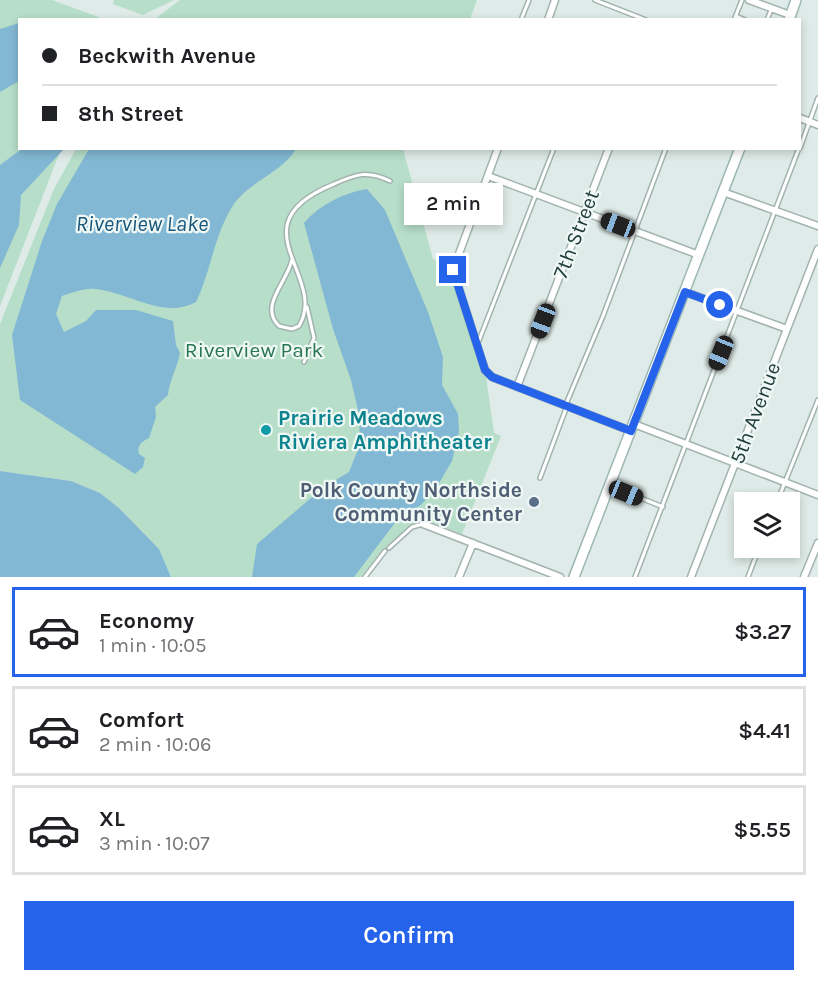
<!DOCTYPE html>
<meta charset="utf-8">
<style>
:root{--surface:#fff;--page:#f6f6f6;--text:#202124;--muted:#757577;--line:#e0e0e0;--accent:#2563eb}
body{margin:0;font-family:Karla,sans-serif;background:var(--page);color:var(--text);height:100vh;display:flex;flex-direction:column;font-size:22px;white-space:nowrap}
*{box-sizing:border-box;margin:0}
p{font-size:20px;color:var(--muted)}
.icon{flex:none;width:33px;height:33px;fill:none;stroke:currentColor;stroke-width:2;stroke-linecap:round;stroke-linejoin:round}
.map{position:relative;height:577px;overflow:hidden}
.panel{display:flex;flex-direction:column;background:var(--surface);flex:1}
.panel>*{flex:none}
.guide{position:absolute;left:18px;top:18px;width:783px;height:132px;border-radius:0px;box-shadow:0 3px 9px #0003;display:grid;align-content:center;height:132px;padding:0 24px;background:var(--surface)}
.buttons{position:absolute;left:734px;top:492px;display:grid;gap:12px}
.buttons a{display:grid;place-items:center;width:66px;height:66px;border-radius:0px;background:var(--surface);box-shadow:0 3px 9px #0003;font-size:30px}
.end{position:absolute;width:27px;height:27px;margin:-14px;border:8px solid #2563eb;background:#fff;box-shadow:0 0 0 3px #fff}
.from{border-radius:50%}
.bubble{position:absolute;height:42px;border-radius:0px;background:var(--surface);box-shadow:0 3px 9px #0003;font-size:20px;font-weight:600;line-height:42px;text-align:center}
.car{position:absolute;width:18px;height:36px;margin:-18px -9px;border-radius:8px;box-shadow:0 0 4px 2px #0007;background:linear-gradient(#222 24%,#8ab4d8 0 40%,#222 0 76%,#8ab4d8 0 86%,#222 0)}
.guide b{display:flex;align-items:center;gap:21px;height:57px;font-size:22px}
.guide b+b{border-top:2px solid var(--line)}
.guide i{width:15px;height:15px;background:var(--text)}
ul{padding:10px 0 0;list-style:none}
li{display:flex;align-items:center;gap:18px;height:90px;margin:0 12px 9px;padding:0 12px;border:3px solid var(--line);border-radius:0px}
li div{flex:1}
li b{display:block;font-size:22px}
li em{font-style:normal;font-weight:600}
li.current{border-color:var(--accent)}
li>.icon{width:54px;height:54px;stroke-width:1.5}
.cta{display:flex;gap:12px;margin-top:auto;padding:12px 24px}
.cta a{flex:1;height:69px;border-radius:0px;background:var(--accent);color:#fff;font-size:24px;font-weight:600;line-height:69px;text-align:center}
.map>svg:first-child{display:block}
.green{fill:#b6dec8}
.water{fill:#83b8d4}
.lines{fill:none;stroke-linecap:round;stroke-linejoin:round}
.service-casing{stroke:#a2b3b0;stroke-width:6}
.minor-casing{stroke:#a2b3b0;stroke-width:9}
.secondary-casing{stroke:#9db7b3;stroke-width:12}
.service{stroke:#fff;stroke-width:3}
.minor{stroke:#fff;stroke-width:6}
.secondary{stroke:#fff;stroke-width:9}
.route{stroke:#2563eb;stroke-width:8}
.culture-dot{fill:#0f9aa8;stroke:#eff8f5;stroke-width:2}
.service-dot{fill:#5c6f8a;stroke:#eff8f5;stroke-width:2}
.labels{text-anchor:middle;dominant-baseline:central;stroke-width:4.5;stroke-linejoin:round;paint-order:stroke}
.street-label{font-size:21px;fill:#1f3c3a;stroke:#eff8f5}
.park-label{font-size:21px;fill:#277554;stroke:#eff8f5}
.culture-label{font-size:21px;font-weight:bold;fill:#0d838f;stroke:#eff8f5;text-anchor:start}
.service-label{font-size:21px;font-weight:bold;fill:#4e5e75;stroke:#eff8f5;text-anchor:end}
.water-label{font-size:22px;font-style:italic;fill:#16567b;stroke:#eff8f5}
</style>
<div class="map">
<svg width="818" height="577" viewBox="0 0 818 577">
<rect width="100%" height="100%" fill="#dfebe8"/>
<!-- green -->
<path class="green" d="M0 0H52L104 19 20 20V148L61 149 0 306Z
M114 0H174L143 15 113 4Z
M180 0H477L470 19H155Z
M76 149H403L433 259 453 270 485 370 494 433 501 436 462 534 426 520 423 524 417 520 391 542 361 577H171L159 549 119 508 100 493 71 481 0 471V324L54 189Z"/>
<!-- water -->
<path class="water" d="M19 23V81L0 92V29Z
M23 148 64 149 21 195 19 225 0 268V165Z
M89 149H296C282 173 247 182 232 207 214 236 211 271 196 302 163 320 129 292 95 289 84 288 72 293 62 296L56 314 64 332 86 321 96 310H136L173 321 176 345 180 353C177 368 169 382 168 395L155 407 156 417 149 438C141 442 137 445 139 454L145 458 143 467 135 474 20 400 12 335 42 241 57 204Z
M367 189 385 210 428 312 443 357 442 385 458 414 459 432 452 461 438 485 422 504 394 524 354 577H252L257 544 324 487 349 472 360 444 359 414 351 380 333 329 304 223C320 204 344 193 367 189Z
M0 471 71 481 100 493 119 508 159 549 171 577H0Z"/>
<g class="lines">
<!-- service casing -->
<g class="service-casing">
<path id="service" d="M595 0 646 20
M736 16 745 20
M521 20 529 0
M734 20 742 0
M767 20 771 10
M800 148 818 98
M292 259C289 280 258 306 279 326L292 329 299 326C329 276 233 225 334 184 356 174 368 170 390 181
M478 343 554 148
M304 362 314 338 307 307
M566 404 603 316 666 148
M540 478 567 406
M611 486 663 507
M777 502 818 400
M389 548 412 527 423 524
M365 577 385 551
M635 577 799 148
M748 577 759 548"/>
</g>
<!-- minor casing -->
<g class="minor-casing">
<path id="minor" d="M749 0 790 15
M548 20 555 0
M800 118 818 125
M498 148 453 270 485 370 492 377 631 431
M488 176 699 255
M723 192 818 226
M685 292 787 329
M517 387 609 148
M634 424 818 495
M423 524 560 577
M459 577 473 543
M691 577 818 249
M804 577 818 543"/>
</g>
<!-- secondary casing -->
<g class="secondary-casing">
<path id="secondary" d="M789 20 796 0
M574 577 740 148"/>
</g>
<!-- service -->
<use href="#service" class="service"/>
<!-- minor -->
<use href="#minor" class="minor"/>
<!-- secondary -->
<use href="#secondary" class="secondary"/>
</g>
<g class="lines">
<!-- route -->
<path class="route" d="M453 270 485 370 492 377 631 431 685 292 720 305"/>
</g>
<!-- markers -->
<circle class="culture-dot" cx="266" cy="430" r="6"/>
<circle class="service-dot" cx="534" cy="502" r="6"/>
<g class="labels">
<!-- street labels -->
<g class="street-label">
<text transform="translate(576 234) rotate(-69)">7th Street</text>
<text transform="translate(755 413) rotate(-69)">5th Avenue</text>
</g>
<!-- park labels -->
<g class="park-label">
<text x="254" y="350">Riverview Park</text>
</g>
<!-- culture labels -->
<g class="culture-label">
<text x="278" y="418">Prairie Meadows<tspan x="278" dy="24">Riviera Amphitheater</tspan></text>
</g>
<!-- service labels -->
<g class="service-label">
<text x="522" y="490">Polk County Northside<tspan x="522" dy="24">Community Center</tspan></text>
</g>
<!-- water labels -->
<g class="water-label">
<text x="142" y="224">Riverview Lake</text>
</g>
</g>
</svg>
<div class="buttons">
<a><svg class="icon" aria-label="layers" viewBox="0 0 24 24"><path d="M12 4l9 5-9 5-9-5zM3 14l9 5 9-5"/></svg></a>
</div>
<i class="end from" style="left:720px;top:305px"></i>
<i class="end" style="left:453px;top:270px"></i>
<div class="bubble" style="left:404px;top:183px;width:99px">2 min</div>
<i class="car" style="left:618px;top:225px;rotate:291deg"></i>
<i class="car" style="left:543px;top:321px;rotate:201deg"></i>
<i class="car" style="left:721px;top:353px;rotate:202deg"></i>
<i class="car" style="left:626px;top:493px;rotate:112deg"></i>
<div class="guide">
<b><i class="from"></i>Beckwith Avenue</b>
<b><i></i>8th Street</b>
</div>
</div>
<section class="panel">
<ul>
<li class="current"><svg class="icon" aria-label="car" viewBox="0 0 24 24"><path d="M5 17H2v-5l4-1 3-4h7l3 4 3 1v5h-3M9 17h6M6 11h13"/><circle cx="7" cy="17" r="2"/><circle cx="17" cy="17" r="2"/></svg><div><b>Economy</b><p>1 min · 10:05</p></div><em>$3.27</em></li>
<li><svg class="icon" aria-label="car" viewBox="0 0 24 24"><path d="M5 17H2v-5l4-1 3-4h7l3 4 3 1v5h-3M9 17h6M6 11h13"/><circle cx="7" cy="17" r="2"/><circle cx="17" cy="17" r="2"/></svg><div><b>Comfort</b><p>2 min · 10:06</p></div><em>$4.41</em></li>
<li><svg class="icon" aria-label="car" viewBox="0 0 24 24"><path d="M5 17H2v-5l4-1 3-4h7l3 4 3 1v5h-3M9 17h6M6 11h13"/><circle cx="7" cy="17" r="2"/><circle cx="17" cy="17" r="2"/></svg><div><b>XL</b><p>3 min · 10:07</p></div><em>$5.55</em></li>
</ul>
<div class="cta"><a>Confirm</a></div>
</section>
